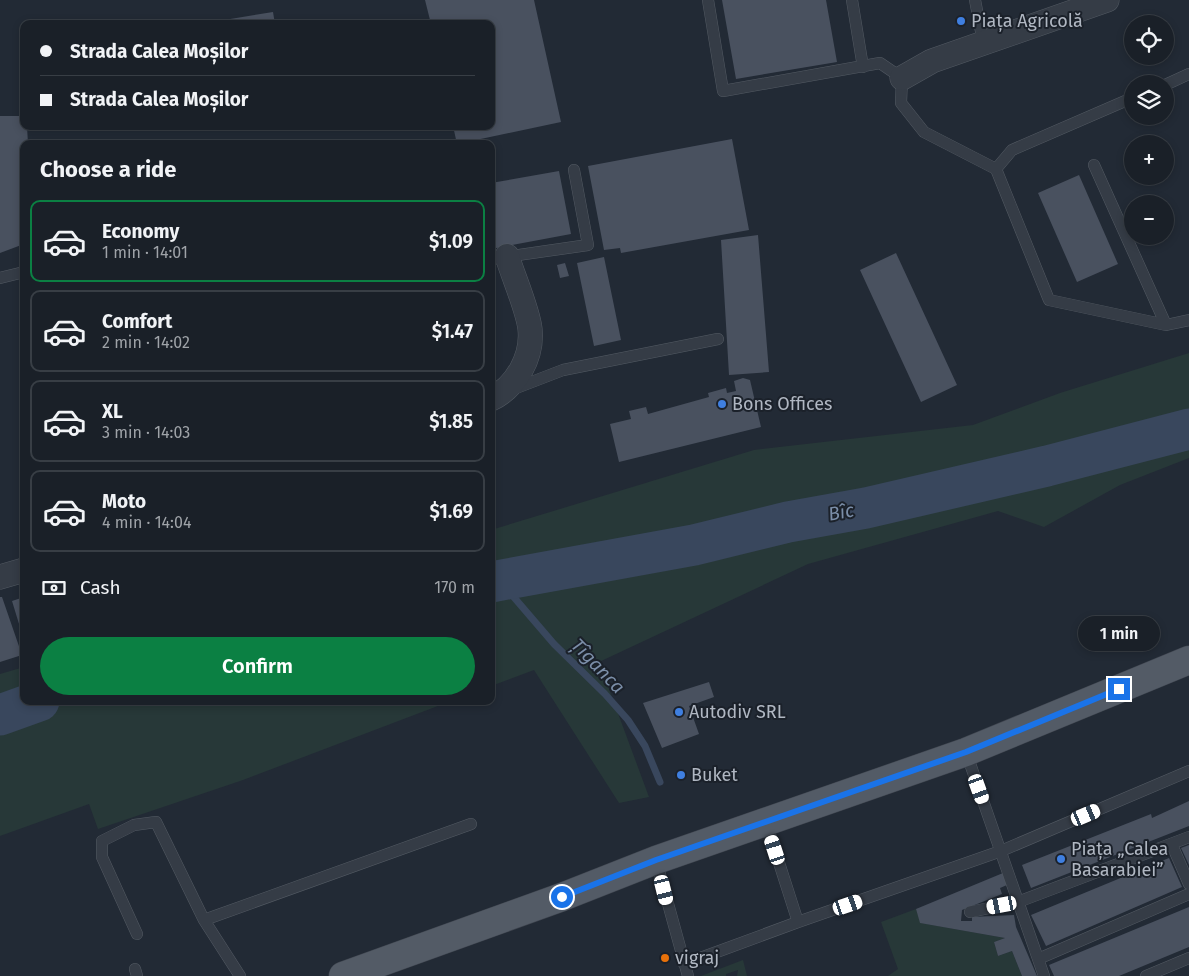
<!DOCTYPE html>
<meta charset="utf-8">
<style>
:root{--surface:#1a2028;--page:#232830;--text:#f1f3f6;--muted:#9fa3a8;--line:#383e45;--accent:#0b8043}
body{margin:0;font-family:"Fira Sans",sans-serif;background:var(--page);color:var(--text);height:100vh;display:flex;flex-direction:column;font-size:19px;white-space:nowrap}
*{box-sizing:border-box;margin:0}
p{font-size:16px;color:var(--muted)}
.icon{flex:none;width:28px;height:28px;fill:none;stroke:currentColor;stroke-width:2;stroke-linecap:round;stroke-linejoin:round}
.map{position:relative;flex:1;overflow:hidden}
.side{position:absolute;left:20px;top:140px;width:475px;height:565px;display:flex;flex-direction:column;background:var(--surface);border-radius:10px;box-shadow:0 2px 8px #0003,0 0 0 1px var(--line)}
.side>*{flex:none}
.top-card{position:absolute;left:20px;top:20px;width:475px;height:110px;border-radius:10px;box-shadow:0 2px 8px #0003,0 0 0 1px var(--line);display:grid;align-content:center;height:110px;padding:0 20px;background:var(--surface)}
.buttons{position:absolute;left:1124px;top:15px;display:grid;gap:10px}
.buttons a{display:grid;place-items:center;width:50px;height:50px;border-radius:50%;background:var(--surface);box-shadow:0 2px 8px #0003,0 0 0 1px var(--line);font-size:25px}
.end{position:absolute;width:22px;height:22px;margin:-11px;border:6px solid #1a73e8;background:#fff;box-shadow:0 0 0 2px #fff}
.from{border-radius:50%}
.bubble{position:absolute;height:35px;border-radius:18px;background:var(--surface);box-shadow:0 2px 8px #0003,0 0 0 1px var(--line);font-size:16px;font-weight:600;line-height:35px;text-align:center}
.car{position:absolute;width:15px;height:30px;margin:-15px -8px;border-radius:6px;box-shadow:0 0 4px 1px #0007;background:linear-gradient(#fff 24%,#345 0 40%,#fff 0 76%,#345 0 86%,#fff 0)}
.top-card b{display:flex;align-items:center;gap:18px;height:48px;font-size:19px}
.top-card b+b{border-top:1px solid var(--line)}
.top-card i{width:12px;height:12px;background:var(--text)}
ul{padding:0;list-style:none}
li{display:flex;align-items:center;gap:15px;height:82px;margin:0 10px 8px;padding:0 10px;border:2px solid var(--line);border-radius:10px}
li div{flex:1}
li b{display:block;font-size:19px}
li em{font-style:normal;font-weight:600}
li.on{border-color:var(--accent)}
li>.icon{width:45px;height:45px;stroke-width:1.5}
h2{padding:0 20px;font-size:22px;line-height:60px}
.pay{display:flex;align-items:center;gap:12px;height:55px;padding:0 20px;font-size:19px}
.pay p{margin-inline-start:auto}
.cta{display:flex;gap:10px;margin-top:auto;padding:10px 20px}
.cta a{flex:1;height:58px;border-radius:30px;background:var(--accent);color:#fff;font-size:20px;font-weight:600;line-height:58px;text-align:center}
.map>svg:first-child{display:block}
.green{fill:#273838}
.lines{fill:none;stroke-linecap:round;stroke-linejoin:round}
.stream{stroke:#39475d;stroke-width:7}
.river{stroke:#39475d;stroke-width:41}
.building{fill:#49515f}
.service-casing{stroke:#535a63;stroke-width:12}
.minor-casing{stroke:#535a63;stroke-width:25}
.primary-casing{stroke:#3f454f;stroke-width:29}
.service{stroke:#353c46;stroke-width:11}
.minor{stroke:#353c46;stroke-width:24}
.primary{stroke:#535b66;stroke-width:28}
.route{stroke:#1a73e8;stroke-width:6}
.shop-dot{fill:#3f7fe0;stroke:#1b212a;stroke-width:2}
.food-dot{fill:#e8710a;stroke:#1b212a;stroke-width:2}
.labels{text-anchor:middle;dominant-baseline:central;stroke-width:4;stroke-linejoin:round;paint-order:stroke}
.poi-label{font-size:18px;fill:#b0b7c2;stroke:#1b212a;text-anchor:start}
.water-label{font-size:19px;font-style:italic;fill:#7b8ea8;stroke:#1b212a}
</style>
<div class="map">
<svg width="1189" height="976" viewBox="0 0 1189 976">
<rect width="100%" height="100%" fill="#222a35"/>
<!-- green -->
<path class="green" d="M1189 353V458L1120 485 1044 527 998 511 808 564 599 662 649 797 619 803 534 670 491 686V530L754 450 973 425 1060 393Z
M24 667V701H451L243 780 98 829 89 804 0 836V674Z
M916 909 921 923 1005 938 994 942 998 956 1012 951 1022 976H888L898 969 881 922Z
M743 960 747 976H737L738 970 726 974V976H701Z"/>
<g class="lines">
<!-- stream -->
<path class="stream" d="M500 581 554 644 605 694 628 720 645 746 660 782"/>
<!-- river -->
<path class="river" d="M491 582 694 545 788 522 866 508 1047 466 1189 429
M0 715 39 701"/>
</g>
<!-- building -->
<path class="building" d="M425 0H534L561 122 457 144 453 126H491V24H431Z
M722 0H826L837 62 736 79Z
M273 12 275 24H206V23Z
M0 116H24V126H27L28 144H24V244L0 253Z
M732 139 749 230 621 253 620 248 604 250 588 166Z
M559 171 571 234 491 249V183Z
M1079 175 1118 264 1077 282 1038 193Z
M758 235 769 372 729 375 721 240Z
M896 253 957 385 921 402 860 270Z
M604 257 621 340 594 346 577 263Z
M565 263 569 276 560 278 557 265Z
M743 378 750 380 761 427 619 462 610 424 631 419 629 411 646 407 648 414 709 397 708 393 726 388 727 393 736 391 734 381Z
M0 597H2L22 655 0 662Z
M24 597V637H23L12 601Z
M709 682 714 697 689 706 699 734 662 748 643 703Z
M1189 801V826L1031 888 1022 865 1151 814 1152 818Z
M1189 845V865L1181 848Z
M1169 858 1182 887 1046 946 1031 915Z
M1003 873 1007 885 1000 888 1002 894 962 910 961 921H972V917L1014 915 1016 927 1037 976H1022L1012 951 998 956 994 942 1005 938 920 923 916 909Z
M1189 907V947L1119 976H1054L1049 965Z"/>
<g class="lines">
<!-- service casing -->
<g class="service-casing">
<path id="service" d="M708 0 723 91 880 63 902 78 901 103 924 132 996 169 1049 300 1166 325 1189 320
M852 0 863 67
M975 0 983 42
M1165 85 1189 74
M1094 165 1166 325
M996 169 1012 150 1132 98
M491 259 588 245 574 170
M0 278 24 272
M511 390 563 370 718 339
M966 752 1044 976
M766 822 798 922 1001 851 1189 771
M1172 845 1189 884
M656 860 688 976
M970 912 1018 902 1189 837
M204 920 471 824
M137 934 102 857V841L134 825 156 822 204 920 240 976
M1038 959 1189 894
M684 964 798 922
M135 969 137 976
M1146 976 1189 958"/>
</g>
<!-- minor casing -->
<g class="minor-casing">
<path id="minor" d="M902 78 932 61 1107 0
M491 399C516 387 533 357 530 329 528 310 513 276 507 256
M0 577 24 570"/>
</g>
<!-- primary casing -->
<g class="primary-casing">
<path id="primary" d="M343 976 562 897 656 860 966 752 1189 660"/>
</g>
<!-- service -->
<use href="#service" class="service"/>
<!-- minor -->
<use href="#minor" class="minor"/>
<!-- primary -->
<use href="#primary" class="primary"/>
</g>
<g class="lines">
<!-- route -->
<path class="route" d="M562 897 656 860 966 752 1119 689"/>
</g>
<!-- markers -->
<g class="shop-dot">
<circle cx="961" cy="21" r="5"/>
<circle cx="722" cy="404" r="5"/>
<circle cx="679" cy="712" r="5"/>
<circle cx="681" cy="775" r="5"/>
<circle cx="1061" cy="859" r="5"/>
</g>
<circle class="food-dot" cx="665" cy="958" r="5"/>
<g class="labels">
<!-- poi labels -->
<g class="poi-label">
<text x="971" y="21">Piața Agricolă</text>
<text x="732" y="404">Bons Offices</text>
<text x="689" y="712">Autodiv SRL</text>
<text x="691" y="775">Buket</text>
<text x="1071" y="849">Piața „Calea<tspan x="1071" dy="21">Basarabiei”</tspan></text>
<text x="675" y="958">vigraj</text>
</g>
<!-- water labels -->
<g class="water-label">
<text transform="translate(841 512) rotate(-10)">Bîc</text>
<text transform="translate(598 666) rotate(46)">Țîganca</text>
</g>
</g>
</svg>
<div class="buttons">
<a><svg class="icon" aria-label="locate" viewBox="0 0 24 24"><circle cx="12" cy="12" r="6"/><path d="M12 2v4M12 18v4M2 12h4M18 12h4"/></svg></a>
<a><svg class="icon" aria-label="layers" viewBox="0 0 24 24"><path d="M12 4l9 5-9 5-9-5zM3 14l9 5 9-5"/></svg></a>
<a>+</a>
<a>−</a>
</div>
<i class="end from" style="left:562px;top:897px"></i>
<i class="end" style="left:1119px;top:689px"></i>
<div class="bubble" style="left:1078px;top:616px;width:82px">1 min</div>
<i class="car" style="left:979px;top:789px;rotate:160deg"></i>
<i class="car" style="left:1086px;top:815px;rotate:67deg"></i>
<i class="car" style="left:775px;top:850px;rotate:342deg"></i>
<i class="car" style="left:664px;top:890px;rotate:166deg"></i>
<i class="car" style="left:848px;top:905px;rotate:71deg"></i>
<i class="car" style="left:1002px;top:905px;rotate:259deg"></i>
<div class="top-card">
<b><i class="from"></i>Strada Calea Moșilor</b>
<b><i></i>Strada Calea Moșilor</b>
</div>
<section class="side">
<h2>Choose a ride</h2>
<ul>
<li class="on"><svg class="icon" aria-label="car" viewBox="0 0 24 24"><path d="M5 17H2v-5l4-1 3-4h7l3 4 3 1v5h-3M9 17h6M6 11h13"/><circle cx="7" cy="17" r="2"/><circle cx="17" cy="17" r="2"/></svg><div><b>Economy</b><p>1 min · 14:01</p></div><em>$1.09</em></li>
<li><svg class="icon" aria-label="car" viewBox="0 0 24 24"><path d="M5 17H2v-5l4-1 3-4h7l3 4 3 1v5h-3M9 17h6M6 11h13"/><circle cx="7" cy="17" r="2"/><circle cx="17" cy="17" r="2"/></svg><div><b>Comfort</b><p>2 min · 14:02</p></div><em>$1.47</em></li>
<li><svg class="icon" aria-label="car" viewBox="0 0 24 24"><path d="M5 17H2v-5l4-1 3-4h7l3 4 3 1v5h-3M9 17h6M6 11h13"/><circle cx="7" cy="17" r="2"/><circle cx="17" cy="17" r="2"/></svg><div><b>XL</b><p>3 min · 14:03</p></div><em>$1.85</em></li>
<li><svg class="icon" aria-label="car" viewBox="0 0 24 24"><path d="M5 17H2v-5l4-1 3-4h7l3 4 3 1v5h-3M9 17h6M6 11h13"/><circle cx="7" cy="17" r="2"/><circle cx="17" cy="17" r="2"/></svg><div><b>Moto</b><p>4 min · 14:04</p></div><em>$1.69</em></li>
</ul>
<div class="pay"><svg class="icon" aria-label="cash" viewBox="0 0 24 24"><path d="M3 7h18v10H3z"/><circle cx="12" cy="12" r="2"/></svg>Cash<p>170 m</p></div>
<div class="cta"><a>Confirm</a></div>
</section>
</div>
